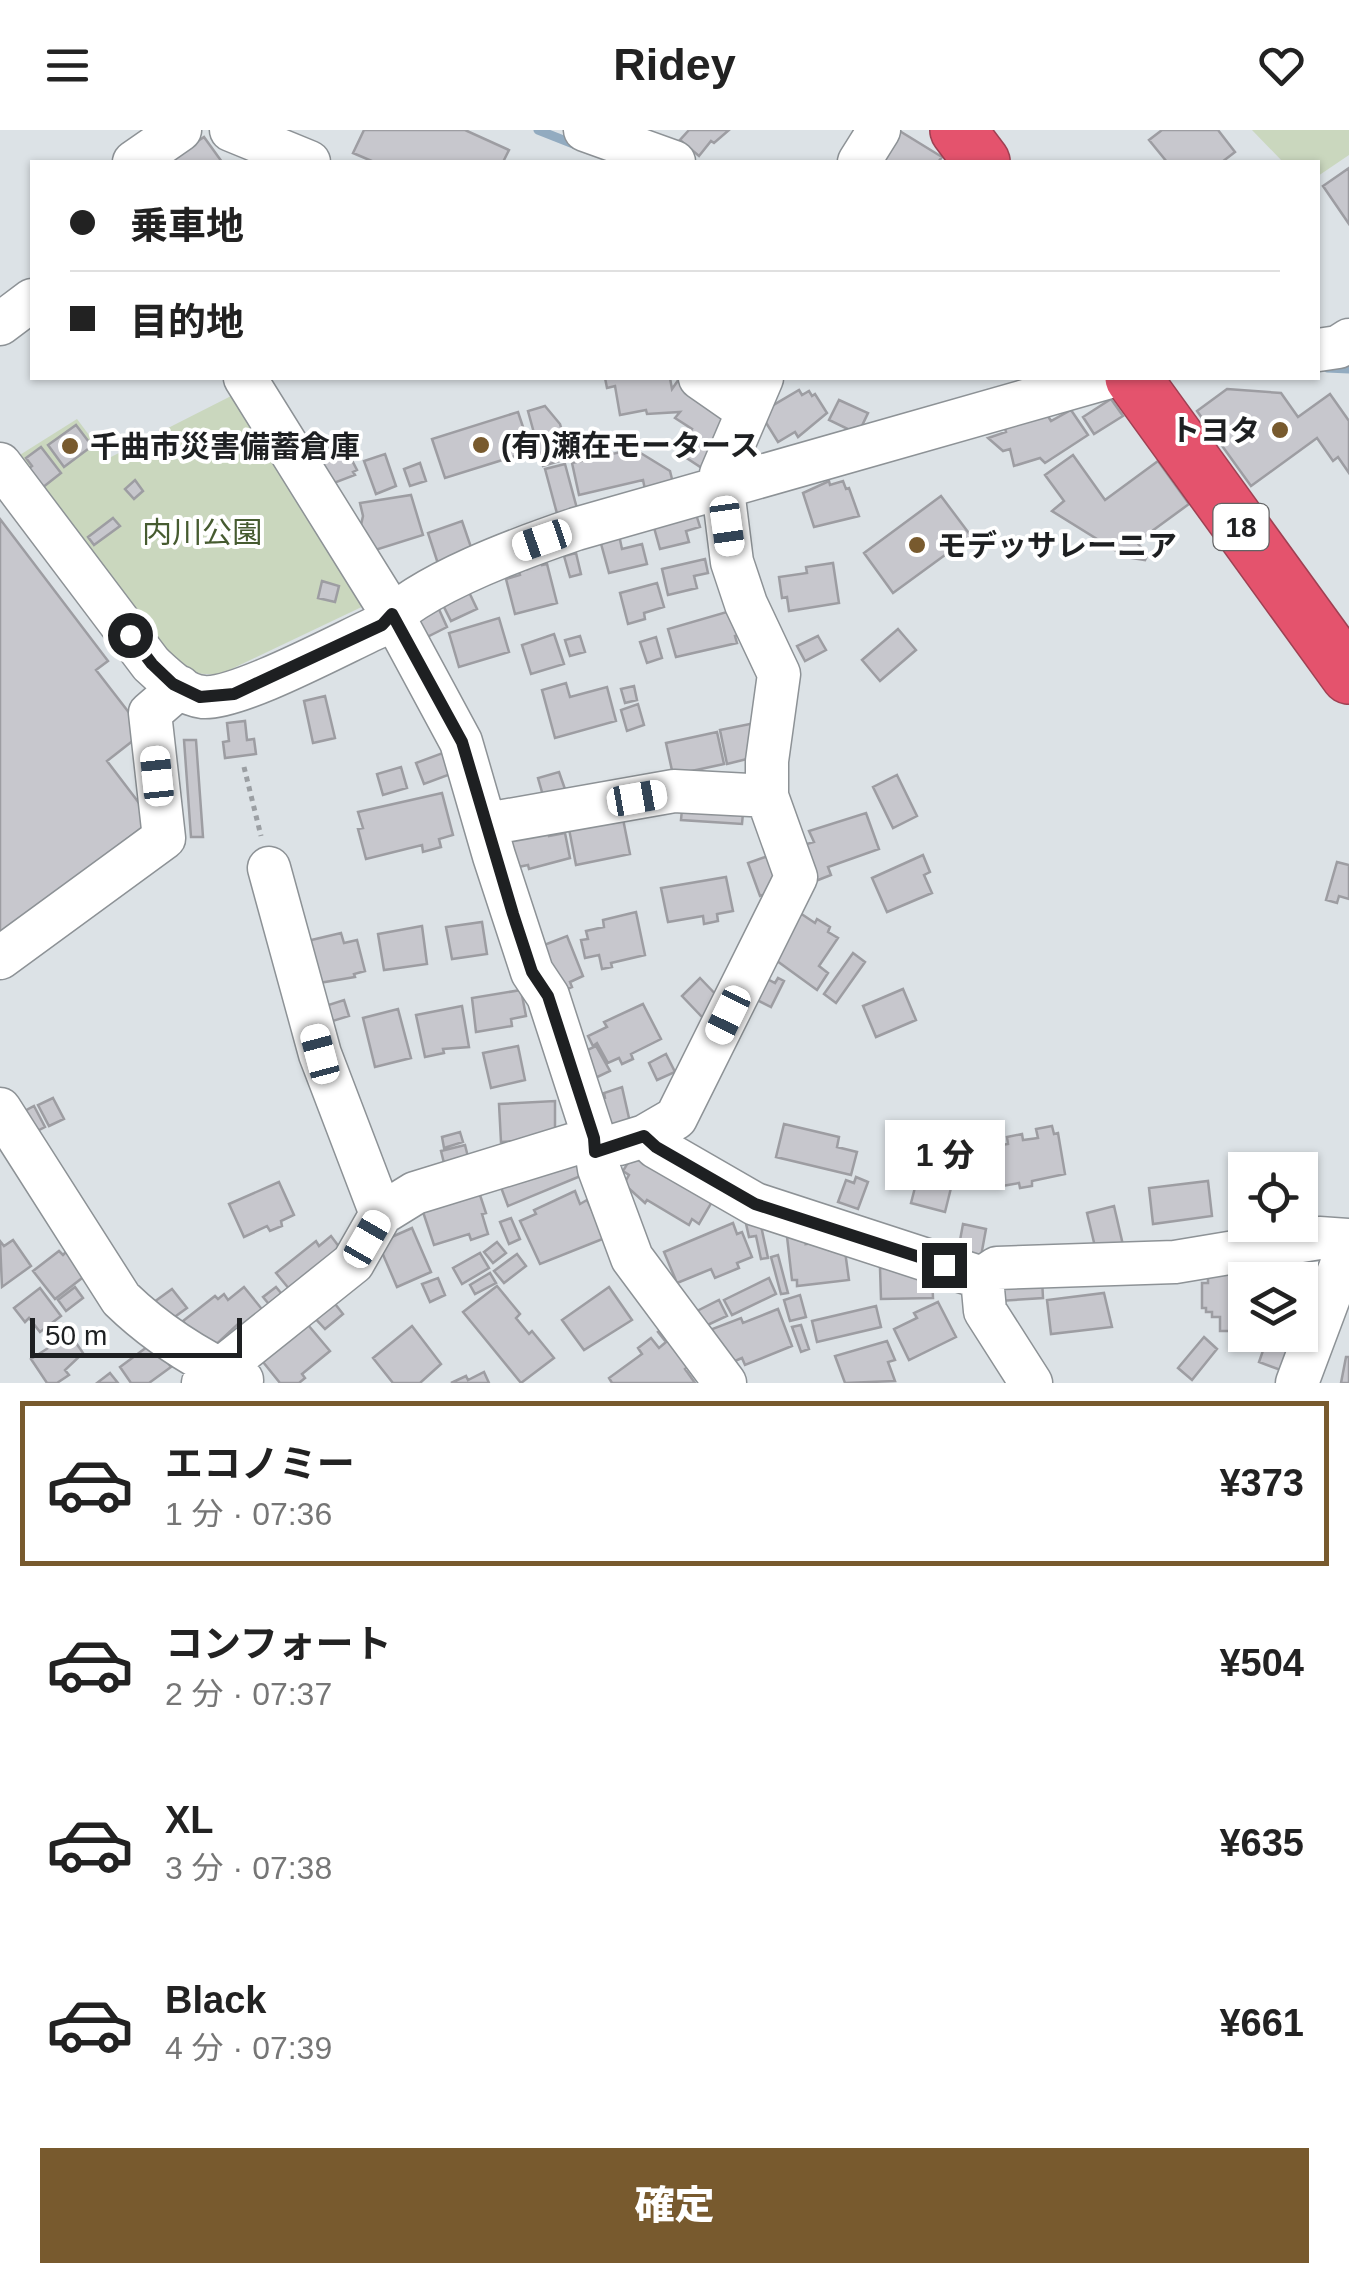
<!DOCTYPE html>
<html lang="ja">
<meta charset="utf-8">
<style>
:root{--surface:#fff;--page:#f6f6f6;--text:#222;--muted:#767676;--line:#e0e0e0;--accent:#785a2e}
body{margin:0;font-family:Helvetica,"Noto Sans JP",sans-serif;background:var(--page);color:var(--text);height:100vh;display:flex;flex-direction:column;font-size:38px;white-space:nowrap}
*{box-sizing:border-box;margin:0}
p{font-size:32px;color:var(--muted)}
.icon{flex:none;width:55px;height:55px;fill:none;stroke:currentColor;stroke-width:2;stroke-linecap:round;stroke-linejoin:round}
.map{position:relative;height:1253px;overflow:hidden}
.details{display:flex;flex-direction:column;background:var(--surface);flex:1}
.details>*{flex:none}
.top-card{position:absolute;left:30px;top:30px;width:1290px;height:220px;border-radius:0px;box-shadow:0 2px 8px #0004;display:grid;align-content:center;height:220px;padding:0 40px;background:var(--surface)}
.tools{position:absolute;left:1228px;top:1022px;display:grid;gap:20px}
.tools a{display:grid;place-items:center;width:90px;height:90px;border-radius:0px;background:var(--surface);box-shadow:0 2px 8px #0004;font-size:50px}
.scale{position:absolute;left:30px;bottom:25px;width:212px;box-sizing:border-box;padding-left:10px;border:5px solid #1e2022;border-top:0;font-size:28px;line-height:35px;white-space:nowrap;color:#1e2022;-webkit-text-stroke:8px #fff;paint-order:stroke}
.end{position:absolute;width:45px;height:45px;margin:-22px;border:12px solid #1e2022;background:#fff;box-shadow:0 0 0 5px #fff}
.from{border-radius:50%}
.bubble{position:absolute;height:70px;border-radius:0px;background:var(--surface);box-shadow:0 2px 8px #0004;font-size:32px;font-weight:800;line-height:70px;text-align:center}
.car{position:absolute;width:30px;height:60px;margin:-30px -15px;border-radius:12px;box-shadow:0 0 8px 2px #0007;background:linear-gradient(#fff 24%,#345 0 40%,#fff 0 76%,#345 0 86%,#fff 0)}
.top-card b{display:flex;align-items:center;gap:35px;height:95px;font-size:38px}
.top-card b+b{border-top:2px solid var(--line)}
.top-card i{width:25px;height:25px;background:var(--text)}
ul{padding:18px 0 0;list-style:none}
li{display:flex;align-items:center;gap:30px;height:165px;margin:0 20px 15px;padding:0 20px;border:5px solid transparent;border-radius:0px}
li div{flex:1}
li b{display:block;font-size:38px}
li em{font-style:normal;font-weight:800}
li.active{border-color:var(--accent)}
li>.icon{width:90px;height:90px;stroke-width:1.5}
.button{display:flex;gap:20px;margin-top:auto;padding:20px 40px}
.button a{flex:1;height:115px;border-radius:0px;background:var(--accent);color:#fff;font-size:40px;font-weight:800;line-height:115px;text-align:center}
header{display:flex;justify-content:space-between;align-items:center;height:130px;padding:0 40px;background:var(--surface);font-size:45px;font-weight:800}
.map>svg:first-child{display:block}
.green{fill:#cad7be}
.lines{fill:none;stroke-linecap:round;stroke-linejoin:round}
.stream{stroke:#92abc0;stroke-width:9}
.building{fill:#c7c7cd;stroke:#9d9da2;stroke-width:2.5}
.minor-casing{stroke:#8d9296;stroke-width:45}
.highway-casing{stroke:#9f4153;stroke-width:58}
.path{stroke:#9b9fa3;stroke-width:5;stroke-dasharray:5 5;stroke-linecap:butt}
.minor{stroke:#fff;stroke-width:42}
.highway{stroke:#e4536d;stroke-width:55}
.route{stroke:#1e2022;stroke-width:12}
.poi-dot{fill:#785a2e;stroke:#fff;stroke-width:4}
.labels{text-anchor:middle;dominant-baseline:central;stroke-width:8;stroke-linejoin:round;paint-order:stroke}
.shield{fill:#fff;stroke:#626364;stroke-width:2.5}
.shield-label{font-size:28px;font-weight:bold;fill:#1e2022}
.poi-label{font-size:30px;font-weight:bold;fill:#1e2022;stroke:#fff;text-anchor:start}
.park-label{font-size:30px;fill:#465b30;stroke:#fff}
</style>
<header><svg class="icon" aria-label="menu" viewBox="0 0 24 24"><path d="M4 6h16M4 12h16M4 18h16"/></svg>Ridey<svg class="icon" aria-label="heart" viewBox="0 0 24 24"><path d="M12 20l-8-8c-3-5 5-10 8-4 3-6 11-1 8 4z"/></svg></header>
<div class="map">
<svg width="1349" height="1253" viewBox="0 0 1349 1253">
<rect width="100%" height="100%" fill="#dce2e6"/>
<!-- green -->
<path class="green" d="M1252 0H1349V25L1318 46V32H1283Z
M237 263 370 473 219 545 192 543 170 530 15 328 77 289 107 329Z"/>
<g class="lines">
<!-- stream -->
<path class="stream" d="M538 0 576 15
M1327 238 1349 239"/>
</g>
<!-- building -->
<path class="building" d="M364 0H465L509 20 503 32H374L353 23Z
M689 0H729L714 13 711 11 699 26 680 10Z
M898 0 942 27 938 32H875Z
M1162 0H1218L1235 22 1222 32H1167L1149 10Z
M204 7 222 32H159L186 19Z
M1349 38V94L1323 56Z
M605 248H670L672 259 679 249 732 283 711 344 682 325 684 321 680 318 692 299 675 288 680 282 647 284 646 280 620 285 615 256 607 258Z
M1227 259 1281 263 1298 287 1330 264 1349 291V343L1338 327 1333 331 1317 308 1251 356 1197 281Z
M799 260 802 265 809 261 812 266 815 264 827 283 798 307 795 302 778 312 760 283Z
M1111 269 1123 286 1094 304 1083 287Z
M839 270 868 283 858 304 829 290Z
M545 276 560 294 570 328 543 336 528 281Z
M1071 280 1088 305 1045 333 1040 328 1014 336 1010 319 1003 321 988 308 1006 302 1004 295 1046 283 1051 291Z
M518 282 531 321 445 348 432 309Z
M76 295 92 316 64 337 48 315Z
M327 309 335 317 343 313 357 340 353 342 355 345 326 356 306 320Z
M41 317 61 343 42 358 28 339 32 336 26 328Z
M634 319 670 341 674 357 646 364 643 350 579 365 572 333Z
M385 324 396 356 376 364 364 331Z
M1073 325 1105 370 1158 331 1189 374 1137 412 1147 426 1145 430 1126 427 1052 381 1064 371 1045 345Z
M420 333 426 351 410 356 404 339Z
M565 334 579 386 559 391 545 339Z
M135 350 143 361 134 369 125 359Z
M829 351 830 355 843 351 846 359 849 358 859 386 814 397 803 363Z
M411 365 423 405 372 421 361 395 363 386 360 373Z
M941 366 971 406 893 463 864 423Z
M696 384 700 397 686 401 689 412 660 419 653 394Z
M113 388 120 396 94 415 88 407Z
M0 389 108 531 96 540 144 602 107 631 152 690 0 805Z
M462 391 474 426 439 437 428 403Z
M619 405 622 419 642 414 647 434 609 443 600 410Z
M576 423 581 444 570 447 564 426Z
M705 429 708 443 694 446 697 458 668 465 662 439Z
M540 430 542 435 547 434 557 473 515 484 506 449 520 445 519 441 528 439 527 434Z
M833 433 839 473 789 481 787 467 782 468 779 447 807 443 806 437Z
M322 451 339 456 335 472 318 468Z
M657 453 664 477 644 483 645 489 628 494 620 463Z
M468 460 477 479 451 491 442 473Z
M437 475 447 497 425 508 414 486Z
M737 479 741 504 735 506 737 513 676 527 668 499Z
M499 488 509 522 459 537 449 503Z
M898 499 916 520 880 551 862 530Z
M554 504 564 534 531 544 522 515Z
M580 506 585 522 570 526 565 510Z
M818 506 826 520 805 531 797 516Z
M656 507 662 528 647 533 640 512Z
M566 553 570 567 607 557 616 591 555 608 542 560Z
M634 556 637 570 625 573 621 559Z
M325 566 335 608 313 613 304 571Z
M638 574 644 595 627 601 621 580Z
M245 591 247 610 254 609 256 624 225 628 223 612 229 611 227 593Z
M755 593V627L727 634 720 600Z
M717 602 724 634 673 645 666 613Z
M184 610H196L203 707H191Z
M448 621 456 642 424 654 416 633Z
M401 637 407 658 383 665 377 644Z
M559 642 566 662 544 669 538 648Z
M897 645 917 686 893 698 873 657Z
M442 663 453 705 439 709 441 717 423 722 422 715 366 729 358 699 363 698 358 682Z
M683 668 744 672 742 694 681 690Z
M866 683 879 719 828 737 831 745 813 752 800 716 814 712 809 701Z
M622 684 630 724 576 735 569 699Z
M547 694 549 706 565 703 570 728 529 739 528 735 518 737 503 705Z
M923 725 930 742 924 745 932 763 887 782 872 748Z
M768 726 781 758 760 766 748 733Z
M1337 732 1349 735V769L1339 766 1337 773 1326 770Z
M726 747 733 781 717 784 718 791 704 794 703 786 668 792 661 758Z
M794 779 815 793 817 789 830 797 828 802 838 808 819 836 828 843 817 860 773 828Z
M636 782 645 825 611 833 612 837 602 839 599 825 585 828 581 810 588 809 586 801 604 797 603 790Z
M482 792 487 824 452 829 446 797Z
M422 796 427 834 384 840 378 804Z
M341 803 344 813 357 810 365 841 354 844 355 847 313 854 303 812Z
M567 806 583 846 570 852 572 857 557 863 539 817Z
M853 823 865 832 836 873 824 864Z
M760 845 775 853 778 848 784 851 771 877 749 866Z
M700 848 721 870 703 888 682 866Z
M903 859 916 890 876 907 863 876Z
M521 860 526 886 511 889 512 896 476 902 472 868Z
M344 870 349 886 323 894 319 878Z
M643 874 661 909 631 924 633 929 622 934 619 928 608 933 597 913 593 916 588 906 607 897 604 892Z
M462 876 469 917 443 919 444 923 425 927 416 885Z
M398 879 411 928 375 937 363 888Z
M518 916 525 950 491 958 483 923Z
M596 916 610 941 591 950 578 924Z
M666 924 675 942 657 950 649 933Z
M622 957 631 997 605 1005 595 971 605 968 604 963Z
M53 968 64 989 49 996 38 975Z
M555 971V1009L501 1012 499 974Z
M34 976 45 997 29 1005 19 984Z
M784 994 839 1007 837 1017 857 1022 851 1045 776 1027Z
M1052 996 1054 1004 1058 1003 1065 1044 1032 1051V1056L1020 1058 1019 1053 1002 1056 995 1016 1008 1014 1007 1007 1022 1004 1023 1010 1038 1008 1036 999Z
M460 1002 463 1012 444 1018 442 1007Z
M465 1015 468 1027 444 1033 441 1021Z
M637 1017 716 1065 699 1094 692 1089 689 1095 647 1070 645 1073 624 1054 629 1045 623 1041Z
M575 1025 583 1045 508 1076 499 1052Z
M919 1042 953 1050 945 1082 911 1073Z
M856 1047 868 1052 858 1079 838 1072 846 1050 854 1053Z
M1208 1051 1212 1086 1153 1094 1149 1058Z
M279 1052 294 1085 281 1091 282 1096 270 1101 267 1096 244 1107 229 1074Z
M478 1059 486 1083 482 1084 488 1104 471 1110 469 1104 434 1115 423 1082Z
M575 1061 580 1074 587 1070 605 1108 540 1134 520 1091 536 1084 534 1080Z
M1114 1076 1123 1115 1096 1121 1087 1083Z
M758 1082 768 1128 761 1129 756 1106 749 1107 744 1085Z
M511 1088 520 1109 509 1114 500 1092Z
M733 1093 737 1104 742 1102 752 1127 737 1133 739 1138 715 1148 711 1139 677 1153 664 1122Z
M963 1094 986 1099 979 1137 956 1132Z
M412 1098 431 1142 397 1157 378 1113Z
M786 1098 812 1099 806 1114 841 1110 844 1114 849 1150 797 1156V1150H792Z
M331 1106 343 1122 295 1166 276 1143 316 1111 319 1116Z
M13 1110 31 1136 2 1157 0 1111 4 1116Z
M497 1112 506 1123 493 1133 484 1122Z
M59 1121 63 1125 67 1121 86 1145 55 1169 33 1141Z
M480 1123 489 1138 462 1154 453 1138Z
M517 1124 526 1136 504 1153 494 1141Z
M778 1125 788 1163 781 1164 771 1127Z
M1281 1132H1308L1311 1173H1300V1150H1249V1137L1281 1136Z
M880 1138H913L932 1145 933 1168 881 1169Z
M1208 1142H1238V1201H1220V1187H1212V1182H1206V1178H1202V1153H1208Z
M490 1143 496 1153 475 1164 470 1155Z
M438 1148 445 1165 430 1172 422 1154Z
M769 1148 776 1164 732 1185 724 1170Z
M1042 1149 1043 1168 999 1171 997 1152Z
M497 1156 520 1184 516 1188 529 1204 532 1201 554 1228 521 1253 463 1182Z
M75 1157 83 1168 66 1181 58 1170Z
M244 1157 265 1183 245 1200 239 1193 207 1223 183 1191 215 1166 218 1169 224 1164 228 1170Z
M276 1157 286 1169 273 1179 263 1167Z
M609 1157 632 1190 584 1220 562 1190Z
M40 1158 61 1186 40 1202 29 1188 25 1192 14 1178Z
M172 1159 187 1178 169 1191 154 1172Z
M1104 1163 1112 1197 1051 1204 1047 1170Z
M800 1165 806 1187 790 1191 784 1170Z
M332 1170 343 1184 325 1199 313 1186Z
M719 1170 727 1186 701 1198 693 1183Z
M938 1172 956 1207 909 1230 894 1199 917 1188 914 1183Z
M876 1176 881 1197 817 1212 812 1191Z
M778 1179 792 1216 745 1235 742 1228 728 1234 707 1201 741 1188 743 1193Z
M303 1189 330 1221 302 1244 305 1248 299 1253H280L259 1227Z
M801 1195 809 1219 801 1222 792 1197Z
M412 1196 441 1234 420 1253H393L373 1228Z
M666 1196 694 1232 685 1239 695 1253H612L609 1248 642 1224 638 1218 651 1208 659 1218 666 1212 658 1202Z
M70 1204 83 1223 65 1240 69 1245 57 1253H47L31 1229Z
M1204 1207 1217 1219 1192 1250 1178 1238Z
M887 1211 895 1230 888 1232 895 1251 845 1253 835 1226Z
M1266 1212 1293 1221 1286 1242 1259 1232Z
M156 1216 171 1237 149 1253H131L120 1237 147 1217Z
M1346 1227H1349V1253H1341Z
M484 1242 489 1253H451L466 1246 468 1250Z
M110 1243 118 1253H97Z"/>
<g class="lines">
<!-- minor casing -->
<g class="minor-casing">
<path id="minor" d="M231 0 309 32
M585 0 674 32
M134 32 180 0
M859 32 879 0
M0 194 32 170
M1318 220 1338 217 1349 210
M245 248 392 484 461 612 494 726 532 842 548 866 594 1008 599 1039 632 1128 725 1253
M700 248 746 280
M0 334 151 534C165 547 183 565 203 567 238 570 344 512 382 495 423 453 520 418 576 399L1106 248
M487 694 674 661 767 666
M269 738 320 924 381 1084
M0 828 164 708 150 583 180 557
M0 979 121 1169C157 1204 197 1229 242 1250
M645 1006 676 988 796 747 767 666V631L779 544 746 474 732 432 721 344 762 248
M619 1014 645 1006 656 1017 755 1074 982 1148
M982 1148 997 1138 1175 1132 1319 1108 1349 1110
M982 1148 985 1181 1031 1253
M203 1253 353 1133 381 1084 415 1063 594 1008
M1297 1253 1349 1114"/>
</g>
<!-- highway casing -->
<g class="highway-casing">
<path id="highway" d="M958 0 982 32
M1133 248 1349 546"/>
</g>
<!-- path -->
<path class="path" d="M244 637 261 706"/>
<!-- minor -->
<use href="#minor" class="minor"/>
<!-- highway -->
<use href="#highway" class="highway"/>
</g>
<g class="lines">
<!-- route -->
<path class="route" d="M130 505 152 534 173 554 200 567 234 564 382 495 392 484 462 612 513 784 532 842 548 866 594 1008 595 1022 644 1006 656 1017 755 1074 944 1135"/>
</g>
<!-- markers -->
<g class="poi-dot">
<circle cx="1280" cy="300" r="10"/>
<circle cx="481" cy="315" r="10"/>
<circle cx="70" cy="316" r="10"/>
<circle cx="917" cy="415" r="10"/>
</g>
<g class="labels">
<!-- shield labels -->
<rect class="shield" x="1213.5" y="374" width="55" height="46" rx="8"/>
<g class="shield-label">
<text x="1241" y="397">18</text>
</g>
<!-- poi labels -->
<g class="poi-label">
<text x="1260" y="300" text-anchor="end">トヨタ</text>
<text x="501" y="315">(有)瀬在モータース</text>
<text x="90" y="316">千曲市災害備蓄倉庫</text>
<text x="937" y="415">モデッサレーニア</text>
</g>
<!-- park labels -->
<g class="park-label">
<text x="202" y="402">内川公園</text>
</g>
</g>
</svg>
<div class="tools">
<a><svg class="icon" aria-label="locate" viewBox="0 0 24 24"><circle cx="12" cy="12" r="6"/><path d="M12 2v4M12 18v4M2 12h4M18 12h4"/></svg></a>
<a><svg class="icon" aria-label="layers" viewBox="0 0 24 24"><path d="M12 4l9 5-9 5-9-5zM3 14l9 5 9-5"/></svg></a>
</div>
<div class="scale">50 m</div>
<i class="end from" style="left:130px;top:505px"></i>
<i class="end" style="left:944px;top:1135px"></i>
<div class="bubble" style="left:885px;top:990px;width:120px">1 分</div>
<i class="car" style="left:727px;top:396px;rotate:172deg"></i>
<i class="car" style="left:542px;top:410px;rotate:251deg"></i>
<i class="car" style="left:157px;top:646px;rotate:354deg"></i>
<i class="car" style="left:637px;top:668px;rotate:80deg"></i>
<i class="car" style="left:728px;top:885px;rotate:206deg"></i>
<i class="car" style="left:320px;top:924px;rotate:345deg"></i>
<i class="car" style="left:367px;top:1109px;rotate:30deg"></i>
<div class="top-card">
<b><i class="from"></i>乗車地</b>
<b><i></i>目的地</b>
</div>
</div>
<section class="details">
<ul>
<li class="active"><svg class="icon" aria-label="car" viewBox="0 0 24 24"><path d="M5 17H2v-5l4-1 3-4h7l3 4 3 1v5h-3M9 17h6M6 11h13"/><circle cx="7" cy="17" r="2"/><circle cx="17" cy="17" r="2"/></svg><div><b>エコノミー</b><p>1 分 · 07:36</p></div><em>¥373</em></li>
<li><svg class="icon" aria-label="car" viewBox="0 0 24 24"><path d="M5 17H2v-5l4-1 3-4h7l3 4 3 1v5h-3M9 17h6M6 11h13"/><circle cx="7" cy="17" r="2"/><circle cx="17" cy="17" r="2"/></svg><div><b>コンフォート</b><p>2 分 · 07:37</p></div><em>¥504</em></li>
<li><svg class="icon" aria-label="car" viewBox="0 0 24 24"><path d="M5 17H2v-5l4-1 3-4h7l3 4 3 1v5h-3M9 17h6M6 11h13"/><circle cx="7" cy="17" r="2"/><circle cx="17" cy="17" r="2"/></svg><div><b>XL</b><p>3 分 · 07:38</p></div><em>¥635</em></li>
<li><svg class="icon" aria-label="car" viewBox="0 0 24 24"><path d="M5 17H2v-5l4-1 3-4h7l3 4 3 1v5h-3M9 17h6M6 11h13"/><circle cx="7" cy="17" r="2"/><circle cx="17" cy="17" r="2"/></svg><div><b>Black</b><p>4 分 · 07:39</p></div><em>¥661</em></li>
</ul>
<div class="button"><a>確定</a></div>
</section>
